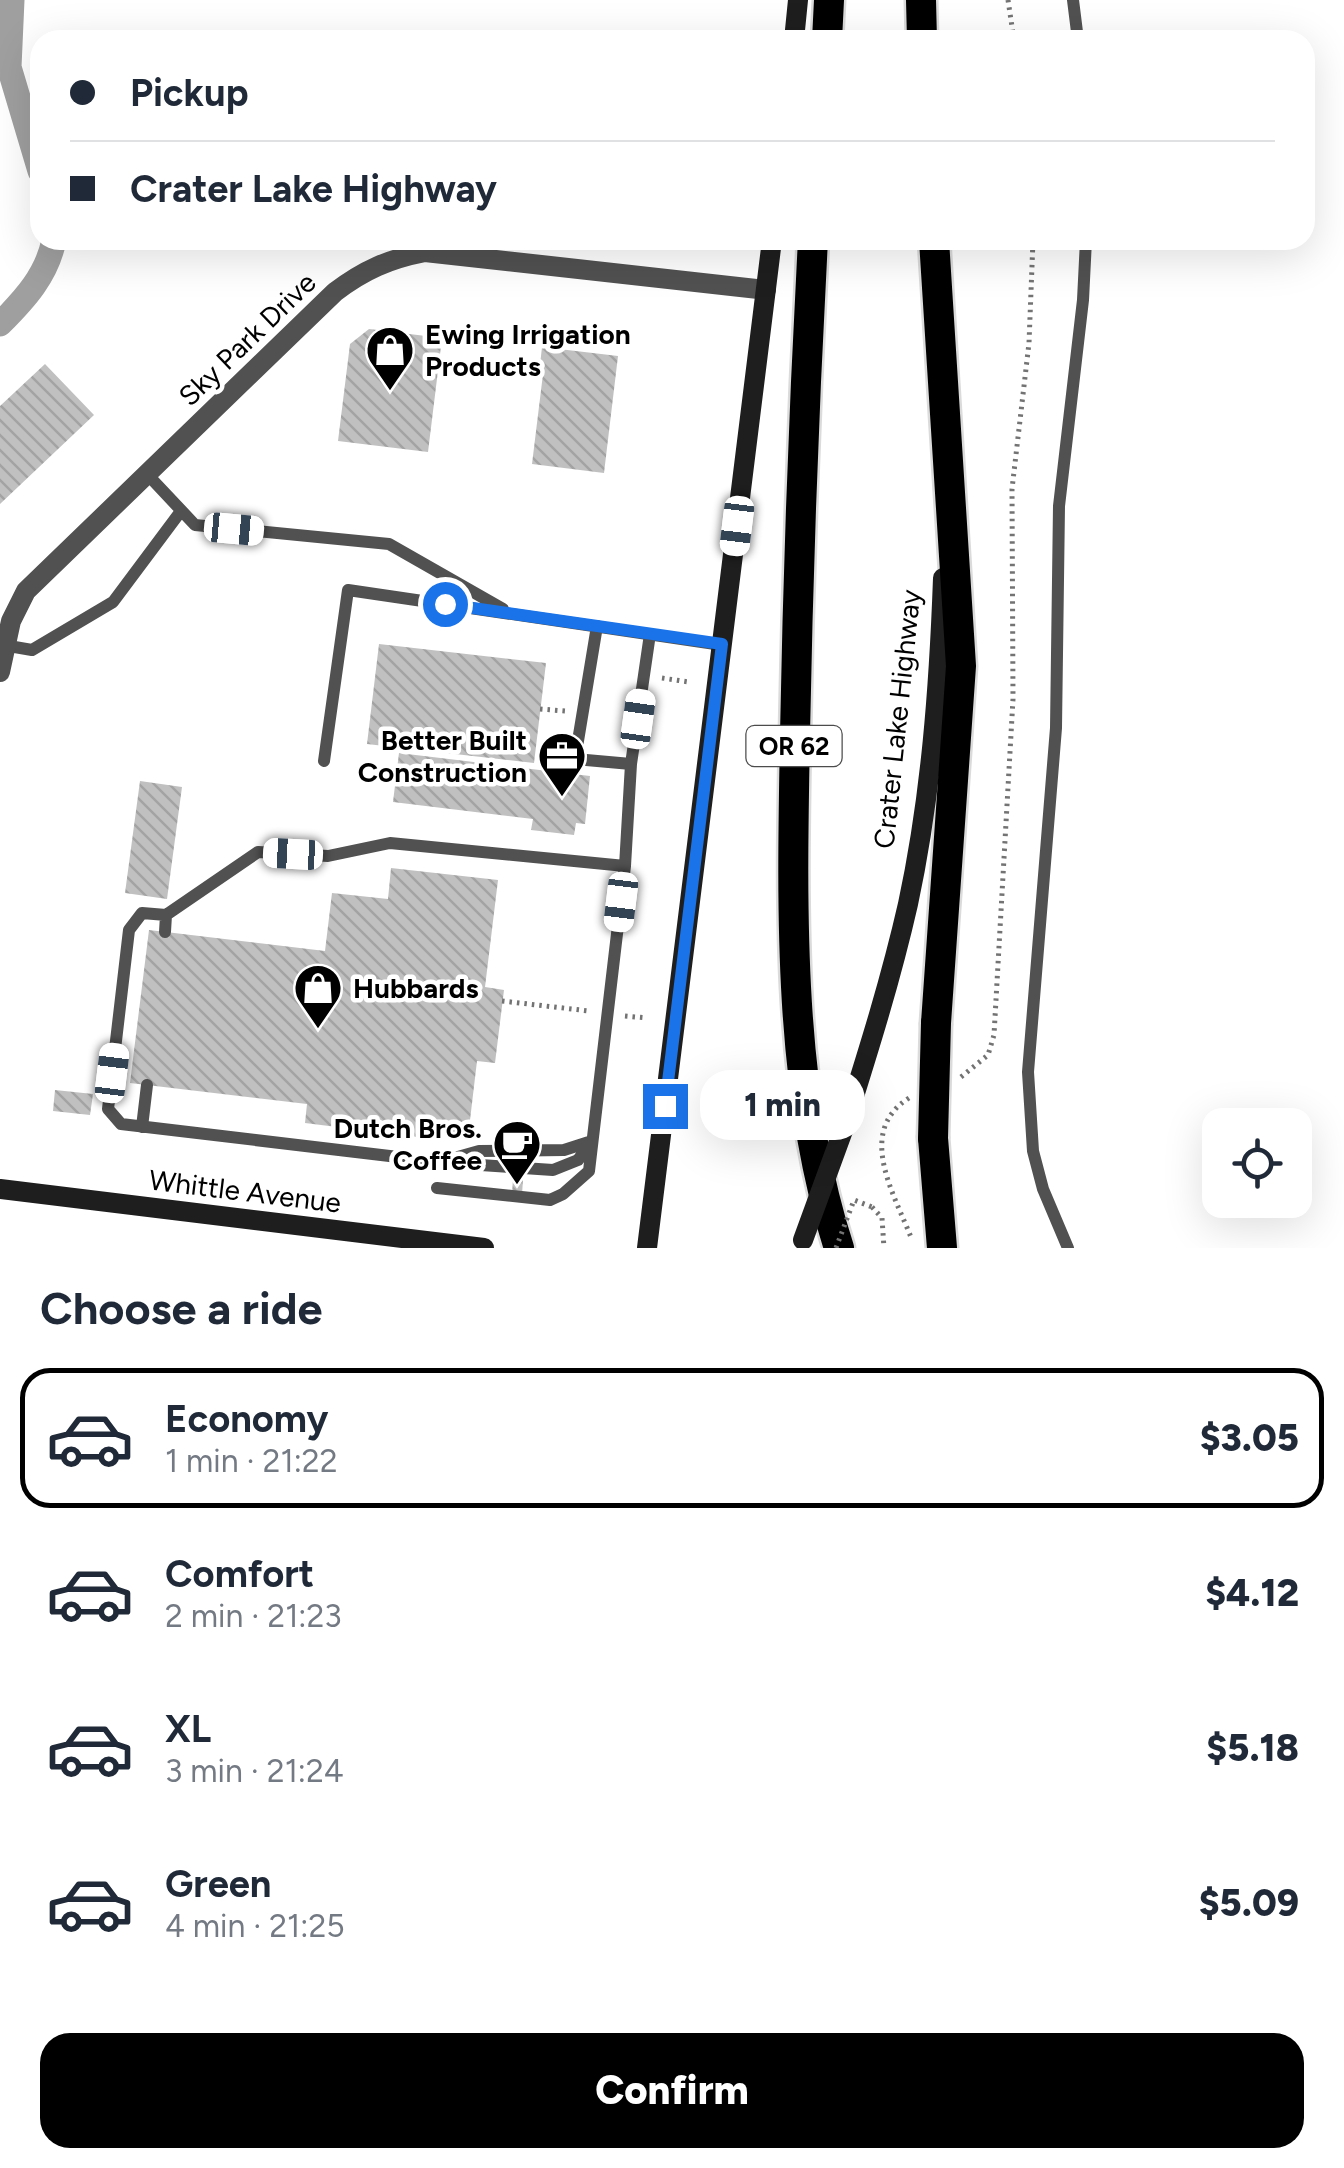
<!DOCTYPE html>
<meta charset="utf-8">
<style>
:root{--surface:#fff;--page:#f6f6f7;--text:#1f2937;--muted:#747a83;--line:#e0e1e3;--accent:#000}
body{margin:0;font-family:Figtree,sans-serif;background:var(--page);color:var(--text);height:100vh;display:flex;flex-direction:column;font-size:38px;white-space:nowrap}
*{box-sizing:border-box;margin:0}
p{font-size:32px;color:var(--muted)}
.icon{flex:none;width:55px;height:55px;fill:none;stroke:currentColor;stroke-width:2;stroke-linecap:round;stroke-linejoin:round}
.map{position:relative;height:1248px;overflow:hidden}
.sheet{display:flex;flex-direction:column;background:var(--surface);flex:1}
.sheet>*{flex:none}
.hud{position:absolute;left:30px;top:30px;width:1285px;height:220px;border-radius:30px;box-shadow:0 10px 40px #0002;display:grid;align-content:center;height:220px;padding:0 40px;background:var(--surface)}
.buttons{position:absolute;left:1202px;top:1108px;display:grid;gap:20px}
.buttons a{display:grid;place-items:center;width:110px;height:110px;border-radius:20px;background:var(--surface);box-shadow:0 10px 40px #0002;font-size:50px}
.end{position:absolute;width:45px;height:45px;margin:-22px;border:12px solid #1a73e8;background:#fff;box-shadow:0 0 0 5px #fff}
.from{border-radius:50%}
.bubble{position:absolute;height:70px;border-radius:30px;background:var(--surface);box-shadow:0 10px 40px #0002;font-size:32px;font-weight:800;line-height:70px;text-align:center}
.car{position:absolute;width:30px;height:60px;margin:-30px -15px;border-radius:12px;box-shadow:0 0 8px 2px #0007;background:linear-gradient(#fff 24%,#345 0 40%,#fff 0 76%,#345 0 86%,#fff 0)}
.hud b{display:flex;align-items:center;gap:35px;height:95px;font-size:38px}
.hud b+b{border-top:2px solid var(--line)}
.hud i{width:25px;height:25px;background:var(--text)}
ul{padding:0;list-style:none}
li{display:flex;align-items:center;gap:30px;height:140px;margin:0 20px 15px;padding:0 20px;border:5px solid transparent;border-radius:30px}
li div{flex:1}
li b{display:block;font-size:38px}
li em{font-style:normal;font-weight:800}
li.on{border-color:var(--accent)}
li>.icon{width:90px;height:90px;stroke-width:1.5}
h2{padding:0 40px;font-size:45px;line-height:120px}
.cta{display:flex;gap:20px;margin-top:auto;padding:20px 40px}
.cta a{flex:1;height:115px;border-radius:30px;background:var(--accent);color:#fff;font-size:40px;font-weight:800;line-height:115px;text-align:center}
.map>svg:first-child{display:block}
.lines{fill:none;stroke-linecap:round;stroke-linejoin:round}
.canal{stroke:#9f9f9f;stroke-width:25}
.building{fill:url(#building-back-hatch)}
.highway-casing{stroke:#dbdbdb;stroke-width:35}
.path{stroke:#737373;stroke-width:5;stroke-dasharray:2.5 5;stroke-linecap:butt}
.lane{stroke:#515151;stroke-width:12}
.street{stroke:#515151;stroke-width:20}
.secondary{stroke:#1e1e1e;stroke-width:20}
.highway{stroke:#000;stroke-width:30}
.highway-bridge-casing{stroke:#dbdbdb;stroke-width:35;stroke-linecap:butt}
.path-bridge{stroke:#737373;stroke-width:5;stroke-dasharray:2.5 5;stroke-linecap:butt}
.secondary-bridge{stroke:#1e1e1e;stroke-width:20}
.highway-bridge{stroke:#000;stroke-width:30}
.route{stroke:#1a73e8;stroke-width:12}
.labels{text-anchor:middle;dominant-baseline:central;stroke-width:9;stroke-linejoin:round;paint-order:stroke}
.shield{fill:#fff;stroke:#4c4c4c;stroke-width:2.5}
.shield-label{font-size:25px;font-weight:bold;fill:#000}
.poi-label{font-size:28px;font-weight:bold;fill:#000;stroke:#fff;text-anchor:start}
.street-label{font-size:28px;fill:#000;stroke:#fff}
</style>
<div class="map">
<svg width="1344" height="1248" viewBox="0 0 1344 1248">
<defs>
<pattern id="building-back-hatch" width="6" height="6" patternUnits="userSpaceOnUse" patternTransform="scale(2.5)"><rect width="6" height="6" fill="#c0c0c0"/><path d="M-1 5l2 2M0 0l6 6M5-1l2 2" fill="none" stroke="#a3a3a3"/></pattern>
</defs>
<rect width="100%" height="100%" fill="#fff"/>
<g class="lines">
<!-- canal -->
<path class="canal" d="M12 0 9 67 40 171
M0 324C25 299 47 275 54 240"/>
</g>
<!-- building -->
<path class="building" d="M417 30 476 38V40H404L405 31Z
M369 329 442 338 428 452 338 441 350 344Z
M542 347 618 356 604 473 532 464 543 374H539Z
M45 364 94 415 0 504V406Z
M379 644 546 663 534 763 367 744Z
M399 753 590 776 585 824 576 823 574 835 531 830 533 819 393 802Z
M140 781 182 787 167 899 125 893Z
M391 868 498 880 485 987 504 990 495 1063 477 1061 468 1137 418 1131 417 1137 305 1123 307 1104 130 1083 149 930 325 951 332 893 388 899Z
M55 1090 93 1094 90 1115 53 1111Z
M513 1178 523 1179 522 1195 512 1194Z"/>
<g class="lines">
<!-- highway casing -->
<g class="highway-casing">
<path id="highway" d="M921 0 922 40
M827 40 829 0
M813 240C804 405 798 570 795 734 792 900 787 1089 839 1248
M934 240 961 666 936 1023
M933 1138 942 1248"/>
</g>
<!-- path -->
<path class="path" d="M1008 0 1014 40
M662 678 689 682
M540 709 565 711
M502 1001 589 1011
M625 1016 647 1018
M961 1077 988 1055 994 1035 1013 699 1012 489 1029 343 1033 240
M909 1098C855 1132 895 1195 912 1240
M872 1207 882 1218 884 1248"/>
<!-- lane -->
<path class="lane" d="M1073 0 1078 40
M147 474 195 525 389 544 503 609
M597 626 575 759 631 764
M3 645 32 650 113 602 181 511
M324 761 348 590 722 645
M625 866 631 764 650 634
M165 932 166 915
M142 1127 147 1085
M451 1163 553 1170 578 1160 591 1143
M437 1188 550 1200 563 1194 589 1171 625 866 390 843 328 856 258 852 166 915 142 913 129 930 108 1109 121 1124 440 1162 479 1151 564 1150 592 1141
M1068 1248 1043 1189 1033 1151 1028 1072 1056 728 1059 506 1083 300 1086 240"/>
<!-- street -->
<path class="street" d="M0 672 11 621 26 591 335 292C364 270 389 259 425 252L766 290"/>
<!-- secondary -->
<path class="secondary" d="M794 40 798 0
M845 1125C868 1052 891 979 908 904 931 797 939 688 943 578
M0 1189 484 1248
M647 1248 772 240"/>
<!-- highway -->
<use href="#highway" class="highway"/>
<!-- highway-bridge casing -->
<g class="highway-bridge-casing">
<path id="highway-bridge" d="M933 1138 936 1023"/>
</g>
<!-- path-bridge -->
<path class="path-bridge" d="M836 1248 854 1200 872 1207"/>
<!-- secondary-bridge -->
<path class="secondary-bridge" d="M803 1240 845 1125"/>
<!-- highway-bridge -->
<use href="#highway-bridge" class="highway-bridge"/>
</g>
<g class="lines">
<!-- route -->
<path class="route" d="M445 604 722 644 665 1106"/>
</g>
<!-- icons -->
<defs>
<g id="shop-pin" transform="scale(2.5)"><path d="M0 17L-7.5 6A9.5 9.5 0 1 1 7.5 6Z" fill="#000" stroke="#fff"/><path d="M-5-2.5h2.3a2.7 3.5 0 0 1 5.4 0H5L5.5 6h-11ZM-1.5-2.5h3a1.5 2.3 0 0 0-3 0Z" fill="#fff"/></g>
<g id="office-pin" transform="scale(2.5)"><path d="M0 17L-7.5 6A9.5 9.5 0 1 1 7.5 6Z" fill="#000" stroke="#fff"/><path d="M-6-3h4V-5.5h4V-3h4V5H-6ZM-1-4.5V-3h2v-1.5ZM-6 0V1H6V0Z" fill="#fff"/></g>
<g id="cafe-pin" transform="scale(2.5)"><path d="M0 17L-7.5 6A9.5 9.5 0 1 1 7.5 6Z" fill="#000" stroke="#fff"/><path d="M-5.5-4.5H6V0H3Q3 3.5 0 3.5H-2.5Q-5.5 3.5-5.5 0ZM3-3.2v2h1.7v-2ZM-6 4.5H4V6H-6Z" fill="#fff"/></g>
</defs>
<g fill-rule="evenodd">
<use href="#shop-pin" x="390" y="350"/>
<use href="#office-pin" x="562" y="756"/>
<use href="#shop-pin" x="318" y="988"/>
<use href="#cafe-pin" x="517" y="1144"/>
</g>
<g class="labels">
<!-- shield labels -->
<rect class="shield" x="746.5" y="726" width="95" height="40" rx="8"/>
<g class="shield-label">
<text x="794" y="746">OR 62</text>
</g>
<!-- poi labels -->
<g class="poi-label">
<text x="425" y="334">Ewing Irrigation<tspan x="425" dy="32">Products</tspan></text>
<text x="527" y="740" text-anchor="end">Better Built<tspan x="527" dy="32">Construction</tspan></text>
<text x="353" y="988">Hubbards</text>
<text x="482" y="1128" text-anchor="end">Dutch Bros.<tspan x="482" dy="32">Coffee</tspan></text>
</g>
<!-- street labels -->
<g class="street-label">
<text transform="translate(247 339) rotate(-44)">Sky Park Drive</text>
<text transform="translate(897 719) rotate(-84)">Crater Lake Highway</text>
<text transform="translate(245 1191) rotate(7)">Whittle Avenue</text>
</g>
</g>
</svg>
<div class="buttons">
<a><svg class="icon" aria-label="locate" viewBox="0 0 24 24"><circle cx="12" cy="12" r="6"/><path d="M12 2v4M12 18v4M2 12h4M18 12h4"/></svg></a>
</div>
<i class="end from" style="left:445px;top:604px"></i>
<i class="end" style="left:665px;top:1106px"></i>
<div class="bubble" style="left:700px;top:1070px;width:165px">1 min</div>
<i class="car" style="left:737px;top:526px;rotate:187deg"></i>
<i class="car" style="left:234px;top:529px;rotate:95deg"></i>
<i class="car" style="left:638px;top:719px;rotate:8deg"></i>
<i class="car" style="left:293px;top:854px;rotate:273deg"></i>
<i class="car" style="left:621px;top:902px;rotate:187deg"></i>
<i class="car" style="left:112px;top:1073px;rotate:7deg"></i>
<div class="hud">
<b><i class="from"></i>Pickup</b>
<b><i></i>Crater Lake Highway</b>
</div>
</div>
<section class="sheet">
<h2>Choose a ride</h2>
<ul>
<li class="on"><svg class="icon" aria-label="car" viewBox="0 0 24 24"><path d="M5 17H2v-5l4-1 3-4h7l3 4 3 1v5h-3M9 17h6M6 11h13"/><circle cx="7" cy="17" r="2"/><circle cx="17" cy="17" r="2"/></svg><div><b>Economy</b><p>1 min · 21:22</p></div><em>$3.05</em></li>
<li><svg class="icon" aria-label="car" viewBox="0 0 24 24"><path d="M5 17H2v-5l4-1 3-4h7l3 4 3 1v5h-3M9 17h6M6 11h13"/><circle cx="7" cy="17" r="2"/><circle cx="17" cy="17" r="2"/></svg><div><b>Comfort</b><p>2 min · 21:23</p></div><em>$4.12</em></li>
<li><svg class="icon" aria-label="car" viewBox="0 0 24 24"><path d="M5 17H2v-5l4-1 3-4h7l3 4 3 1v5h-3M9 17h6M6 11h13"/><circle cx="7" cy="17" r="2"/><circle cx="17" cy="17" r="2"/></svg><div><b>XL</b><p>3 min · 21:24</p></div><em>$5.18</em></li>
<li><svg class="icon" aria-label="car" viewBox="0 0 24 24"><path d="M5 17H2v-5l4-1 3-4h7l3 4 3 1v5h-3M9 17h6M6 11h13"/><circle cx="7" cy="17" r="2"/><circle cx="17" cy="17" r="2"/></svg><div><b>Green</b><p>4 min · 21:25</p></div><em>$5.09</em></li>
</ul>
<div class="cta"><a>Confirm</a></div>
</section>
